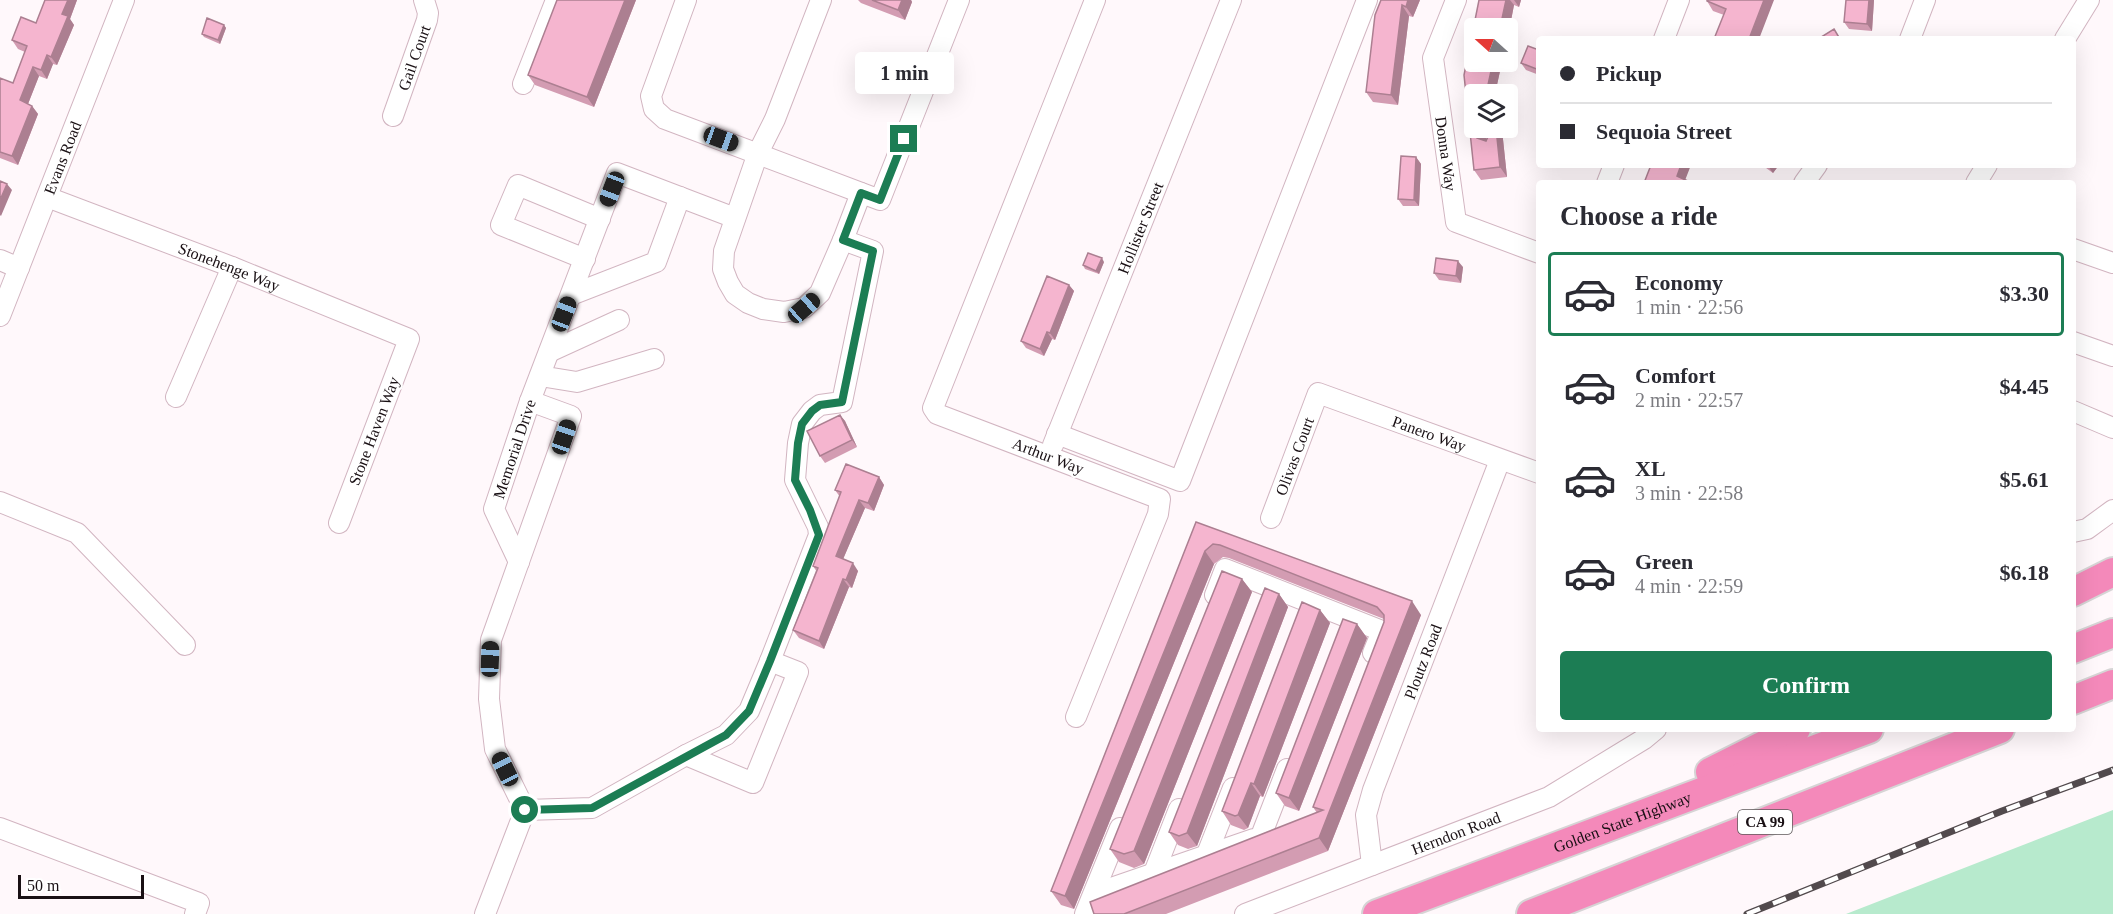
<!DOCTYPE html>
<meta charset="utf-8">
<style>
:root{--surface:#fff;--page:#f2f2f3;--text:#2b2b33;--muted:#7c7c81;--line:#e1e1e2;--accent:#1c7d54}
body{margin:0;font-family:"Times New Roman",serif;background:var(--page);color:var(--text);height:100vh;display:flex;flex-direction:column;font-size:22px;white-space:nowrap}
*{box-sizing:border-box;margin:0}
p{font-size:20px;color:var(--muted)}
.icon{flex:none;width:33px;height:33px;fill:none;stroke:currentColor;stroke-width:2;stroke-linecap:round;stroke-linejoin:round}
.map{position:relative;flex:1;overflow:hidden}
.side{position:absolute;left:1536px;top:180px;width:540px;height:552px;display:flex;flex-direction:column;background:var(--surface);border-radius:6px;box-shadow:0 6px 24px #0002}
.side>*{flex:none}
.banner{position:absolute;left:1536px;top:36px;width:540px;height:132px;border-radius:6px;box-shadow:0 6px 24px #0002;display:grid;align-content:center;height:132px;padding:0 24px;background:var(--surface)}
.needle{width:39px;rotate:291deg}
.tools{position:absolute;left:1464px;top:18px;display:grid;gap:12px}
.tools a{display:grid;place-items:center;width:54px;height:54px;border-radius:6px;background:var(--surface);box-shadow:0 6px 24px #0002;font-size:30px}
.scale{position:absolute;left:18px;bottom:15px;width:126px;box-sizing:border-box;padding-left:6px;border:3px solid #191014;border-top:0;font-size:16px;line-height:21px;white-space:nowrap;color:#191014;-webkit-text-stroke:4px #fff;paint-order:stroke}
.end{position:absolute;width:27px;height:27px;margin:-14px;border:8px solid #1c7d54;background:#fff;box-shadow:0 0 0 3px #fff}
.from{border-radius:50%}
.bubble{position:absolute;height:42px;border-radius:6px;background:var(--surface);box-shadow:0 6px 24px #0002;font-size:20px;font-weight:800;line-height:42px;text-align:center}
.car{position:absolute;width:18px;height:36px;margin:-18px -9px;border-radius:8px;box-shadow:0 0 4px 2px #0007;background:linear-gradient(#222 24%,#8ab4d8 0 40%,#222 0 76%,#8ab4d8 0 86%,#222 0)}
.banner b{display:flex;align-items:center;gap:21px;height:57px;font-size:22px}
.banner b+b{border-top:2px solid var(--line)}
.banner i{width:15px;height:15px;background:var(--text)}
ul{padding:0;list-style:none}
li{display:flex;align-items:center;gap:18px;height:84px;margin:0 12px 9px;padding:0 12px;border:3px solid transparent;border-radius:6px}
li div{flex:1}
li b{display:block;font-size:22px}
li em{font-style:normal;font-weight:800}
li.current{border-color:var(--accent)}
li>.icon{width:54px;height:54px;stroke-width:1.5}
h2{padding:0 24px;font-size:27px;line-height:72px}
.action{display:flex;gap:12px;margin-top:auto;padding:12px 24px}
.action a{flex:1;height:69px;border-radius:6px;background:var(--accent);color:#fff;font-size:24px;font-weight:800;line-height:69px;text-align:center}
.map>svg:first-child{display:block}
.green{fill:#b7eacd}
.lines{fill:none;stroke-linecap:round;stroke-linejoin:round}
.minor-casing{stroke:#d2b5c1;stroke-width:22}
.highway-casing{stroke:#d6d4d5;stroke-width:32}
.minor{stroke:#fff;stroke-width:20}
.highway{stroke:#f489ba;stroke-width:28}
.rail-casing{stroke:#524a4d;stroke-width:7}
.rail{stroke:#fff;stroke-width:4.5;stroke-dasharray:14;stroke-linecap:butt}
.wall{fill:#d39cb2}
.shaded-wall{fill:#ac7f91}
.building{fill:#f5b5cf;stroke:#ac7f91;stroke-width:1.5}
.route{stroke:#1c7d54;stroke-width:8}
.labels{text-anchor:middle;dominant-baseline:central;stroke-width:4.5;stroke-linejoin:round;paint-order:stroke}
.shield{fill:#fff;stroke:#5e585a;stroke-width:1.5}
.shield-label{font-size:15px;font-weight:bold;fill:#191014}
.street-label{font-size:16px;fill:#191014;stroke:#fff}
</style>
<div class="map">
<svg width="2113" height="914" viewBox="0 0 2113 914">
<rect width="100%" height="100%" fill="#fff8fb"/>
<!-- green -->
<path class="green" d="M2113 810V914H1846Z"/>
<g class="lines">
<!-- minor casing -->
<g class="minor-casing">
<g id="minor">
<path d="M686 0 651 96 654 109 665 119 880 200 959 0"/>
<path id="s1" d="M1456 0 1433 58 1456 222 1539 253"/>
<path d="M1664 39 1679 0"/>
<path d="M1910 39 1925 0"/>
<path d="M2065 39 2089 0"/>
<path d="M523 84 556 0"/>
<path id="s2" d="M393 116 427 20 428 13 424 0"/>
<path d="M1607 183 1614 165"/>
<path d="M1804 183 1817 165"/>
<path d="M1976 183 1987 165"/>
<path id="s3" d="M47 197 232 267 409 339 339 523"/>
<path d="M843 240 861 193"/>
<path d="M2073 249 2113 263"/>
<path d="M585 259 501 225 518 185 600 219"/>
<path d="M0 260 19 268"/>
<path d="M571 295 656 262 680 197"/>
<path id="s4" d="M0 316 124 0"/>
<path d="M2073 342 2113 356"/>
<path d="M549 352 619 320"/>
<path d="M540 376 577 382 654 359"/>
<path d="M176 397 232 267"/>
<path d="M2073 411 2113 428"/>
<path d="M1057 434 1180 481 1367 0"/>
<path id="s5" d="M1053 445 1231 0"/>
<path d="M0 502 77 533 185 645"/>
<path id="s6" d="M1271 518 1318 393 1539 473"/>
<path d="M2073 532 2087 529 2113 510"/>
<path id="s7" d="M519 562 494 509 530 401 617 173 735 218"/>
<path d="M1215 595 1225 569 1382 631 1373 653"/>
<path d="M1076 717 1158 514 1160 499 937 414 933 408 1095 0"/>
<path d="M686 755 753 783 798 672 770 661"/>
<path d="M525 810 592 808 686 755 726 735 749 711 770 661 819 535 818 527 795 480 798 443 802 424 812 411 820 405 842 402 873 251 843 240 820 293 804 308 784 312 763 309 748 303 735 294 728 282 723 269 724 251 758 153 775 119 821 0"/>
<path d="M0 828 199 903 195 914"/>
<path d="M1261 836 1287 769"/>
<path d="M1207 854 1233 788"/>
<path id="s8" d="M1372 865 1366 815 1373 790 1500 460"/>
<path d="M1154 873 1179 809"/>
<path d="M1094 894 1254 839"/>
<path d="M485 914 525 810 495 749 489 699 491 640 571 416 530 401"/>
<path d="M1085 914 1120 828"/>
<path id="s9" d="M1245 914 1549 797 1644 739 1656 729"/>
</g>
</g>
<!-- highway casing -->
<g class="highway-casing">
<g id="highway">
<path d="M2073 592 2113 572"/>
<path d="M2073 649 2113 633"/>
<path d="M2073 700 2113 684"/>
<path d="M1710 772 1796 729"/>
<path id="s10" d="M1377 914 1869 729"/>
<path d="M1531 914 2000 729"/>
</g>
</g>
<!-- minor -->
<use href="#minor" class="minor"/>
<!-- highway -->
<use href="#highway" class="highway"/>
<!-- rail casing -->
<g class="rail-casing">
<path id="rail" d="M1747 914 2002 811 2113 770"/>
</g>
<!-- rail -->
<use href="#rail" class="rail"/>
</g>
<!-- wall -->
<path class="wall" d="M45 0H77L70 19 74 25 57 65 53 64 47 79 39 76 28 104 32 106 38 114 18 165 0 158V78L13 83 25 52 18 49 12 40 36 23Z
M557 0H636L594 107 535 85 528 75Z
M858 0H911L912 2 905 20 861 3Z
M1420 0 1413 17 1409 16 1398 105 1373 102 1366 92 1375 15Z
M1479 0H1521L1519 7 1514 5 1508 36V28H1474V62H1502L1495 94H1474V128H1489L1486 141 1492 128H1500L1502 130 1507 177 1481 180 1474 170 1464 75Z
M1774 0 1724 15 1713 11 1707 1Z
M1846 0H1874L1872 31 1849 29 1844 22Z
M224 25 226 28 220 44 204 37 202 34Z
M1539 50V75L1526 70 1521 63Z
M1416 157 1421 164 1419 206H1403L1398 199Z
M1762 165H1779L1773 173Z
M1104 262 1099 274 1085 269 1083 265Z
M1463 267 1461 283 1439 280 1434 273Z
M1069 285 1074 291 1055 340 1052 339 1044 356 1026 348 1021 341Z
M840 415 845 421 857 447 825 463 820 456Z
M879 477 884 485 874 511 865 508 843 559 858 571 852 588 849 587 824 649 799 638 793 630 817 572 813 566 840 497 835 490Z
M1196 522 1421 615 1328 851 1166 914H1094L1317 813 1313 807 1384 622V619L1229 558 1223 557 1214 564 1074 909 1061 905 1051 891Z
M1242 579 1252 592 1144 864 1134 868 1119 862 1110 849Z
M1279 594 1288 607 1197 846 1188 849 1178 845 1169 832Z
M1320 610 1330 623 1263 797 1260 796 1248 828 1244 830 1231 825 1222 811Z
M1357 624 1367 638 1299 811 1285 806 1276 793Z"/>
<!-- shaded-wall -->
<path class="shaded-wall" d="M68 0H77L70 19 74 25 57 65 51 57 62 14Z
M625 0H636L594 107 587 97Z
M902 0H911L912 2 905 20 898 10Z
M1408 0H1420L1413 17 1406 7Z
M1506 0H1510L1514 5 1508 36V28H1500Z
M1514 0H1521L1519 7Z
M1764 0H1774L1759 39H1749Z
M1869 0H1874L1872 31 1867 24Z
M1402 5 1409 16 1398 105 1391 95Z
M224 25 226 28 220 44 218 40Z
M47 55 53 64 47 79 41 70Z
M1493 62H1502L1495 94H1486Z
M33 67 39 76 26 109 20 100Z
M32 106 38 114 18 165 12 156Z
M1480 128H1489L1484 148 1477 138Z
M1496 128H1500L1502 130 1507 177 1500 167Z
M1416 157 1421 164 1419 206 1414 200Z
M1681 165H1691L1684 183 1677 176Z
M1769 165H1779L1773 173 1768 166Z
M7 184 12 190 1 216 0 215V200Z
M1102 258 1104 262 1099 274 1096 271Z
M1458 261 1463 267 1461 283 1456 276Z
M1069 285 1074 291 1055 340 1050 333Z
M1047 332 1052 339 1044 356 1040 349Z
M840 415 845 421 857 447 852 440Z
M879 477 884 485 874 511 868 503Z
M859 500 865 508 841 564 836 556Z
M1205 551 1214 564 1074 909 1065 896Z
M853 563 858 571 852 588 846 580Z
M843 579 849 587 824 649 819 641Z
M1242 579 1252 592 1144 864 1134 851Z
M1279 594 1288 607 1197 846 1187 833Z
M1412 601 1421 615 1328 851 1319 838Z
M1320 610 1330 623 1263 797 1254 784Z
M1357 624 1367 638 1299 811 1289 798Z
M1251 783 1260 796 1248 828 1238 815Z"/>
<!-- building -->
<path class="building" d="M45 0H68L62 14 68 16 51 57 47 55 41 70 33 67 20 100 32 106 12 156 0 152V78L13 83 27 46 12 40 21 17 36 23Z
M557 0H625L587 97 528 75Z
M872 0H902L898 10Z
M1381 0H1408L1406 7 1402 5 1391 95 1366 92 1375 15Z
M1479 0H1506L1500 28H1474V62H1493L1486 94H1474V128H1480L1477 138 1486 141 1492 128H1496L1500 167 1474 170 1464 75Z
M1707 0H1764L1749 39H1714L1726 9 1707 1Z
M1846 0H1869L1867 24 1844 22Z
M207 18 224 25 218 40 202 34Z
M1834 29 1840 39H1818Z
M1528 46 1539 50V70L1521 63Z
M1401 156 1416 157 1414 200 1398 199Z
M1651 165H1681L1677 176 1692 183H1644Z
M0 181 7 184 0 200Z
M1088 253 1102 258 1096 271 1083 265Z
M1436 258 1458 261 1456 276 1434 273Z
M1047 276 1069 285 1050 333 1047 332 1040 349 1021 341Z
M840 415 852 440 820 456 807 431Z
M846 464 879 477 868 503 859 500 836 556 853 563 846 580 843 579 819 641 793 630 818 568 813 566 841 492 835 490Z
M1196 522 1412 601 1319 838 1124 914H1094L1090 902 1323 810 1313 807 1384 622V615L1377 607 1220 545 1213 544 1205 551 1065 896 1051 891Z
M1222 571 1242 579 1134 851 1124 854 1110 849Z
M1265 588 1279 594 1187 833 1179 836 1169 832Z
M1302 602 1320 610 1254 784 1251 783 1238 815 1235 816 1222 811Z
M1343 619 1357 624 1289 798 1276 793Z"/>
<g class="lines">
<!-- route -->
<path class="route" d="M525 810 592 808 726 735 749 711 770 661 819 535 810 510 795 480 798 443 802 424 812 411 820 405 842 402 873 251 843 240 861 193 880 200 904 139"/>
</g>
<g class="labels">
<!-- shield labels -->
<rect class="shield" x="1738" y="810" width="54" height="24" rx="4.5"/>
<g class="shield-label">
<text x="1765" y="822">CA 99</text>
</g>
<!-- street labels -->
<g class="street-label">
<text stroke="none"><textPath href="#s2" startOffset="62">Gail Court</textPath></text>
<text stroke="none"><textPath href="#s1" startOffset="159">Donna Way</textPath></text>
<text stroke="none"><textPath href="#s4" startOffset="170">Evans Road</textPath></text>
<text stroke="none"><textPath href="#s5" startOffset="234">Hollister Street</textPath></text>
<text stroke="none"><textPath href="#s3" startOffset="195">Stonehenge Way</textPath></text>
<text transform="translate(374 431) rotate(-69)">Stone Haven Way</text>
<text stroke="none"><textPath href="#s6" startOffset="252">Panero Way</textPath></text>
<text stroke="none"><textPath href="#s7" startOffset="122">Memorial Drive</textPath></text>
<text transform="translate(1048 456) rotate(21)">Arthur Way</text>
<text stroke="none"><textPath href="#s6" startOffset="66">Olivas Court</textPath></text>
<text stroke="none"><textPath href="#s8" startOffset="214">Ploutz Road</textPath></text>
<text stroke="none"><textPath href="#s10" startOffset="262">Golden State Highway</textPath></text>
<text stroke="none"><textPath href="#s9" startOffset="226">Herndon Road</textPath></text>
</g>
</g>
</svg>
<div class="tools">
<a><svg class="needle" viewBox="-14 -14 28 28"><path d="M0-13l5 13h-10z" fill="#e53935"/><path d="M0 13l5-13h-10z" fill="#7c7c81"/></svg></a>
<a><svg class="icon" aria-label="layers" viewBox="0 0 24 24"><path d="M12 4l9 5-9 5-9-5zM3 14l9 5 9-5"/></svg></a>
</div>
<div class="scale">50 m</div>
<i class="end from" style="left:525px;top:810px"></i>
<i class="end" style="left:904px;top:139px"></i>
<div class="bubble" style="left:855px;top:52px;width:99px">1 min</div>
<i class="car" style="left:721px;top:139px;rotate:110deg"></i>
<i class="car" style="left:612px;top:189px;rotate:201deg"></i>
<i class="car" style="left:804px;top:308px;rotate:49deg"></i>
<i class="car" style="left:564px;top:314px;rotate:21deg"></i>
<i class="car" style="left:564px;top:437px;rotate:19deg"></i>
<i class="car" style="left:490px;top:659px;rotate:2deg"></i>
<i class="car" style="left:505px;top:769px;rotate:334deg"></i>
<div class="banner">
<b><i class="from"></i>Pickup</b>
<b><i></i>Sequoia Street</b>
</div>
<section class="side">
<h2>Choose a ride</h2>
<ul>
<li class="current"><svg class="icon" aria-label="car" viewBox="0 0 24 24"><path d="M5 17H2v-5l4-1 3-4h7l3 4 3 1v5h-3M9 17h6M6 11h13"/><circle cx="7" cy="17" r="2"/><circle cx="17" cy="17" r="2"/></svg><div><b>Economy</b><p>1 min · 22:56</p></div><em>$3.30</em></li>
<li><svg class="icon" aria-label="car" viewBox="0 0 24 24"><path d="M5 17H2v-5l4-1 3-4h7l3 4 3 1v5h-3M9 17h6M6 11h13"/><circle cx="7" cy="17" r="2"/><circle cx="17" cy="17" r="2"/></svg><div><b>Comfort</b><p>2 min · 22:57</p></div><em>$4.45</em></li>
<li><svg class="icon" aria-label="car" viewBox="0 0 24 24"><path d="M5 17H2v-5l4-1 3-4h7l3 4 3 1v5h-3M9 17h6M6 11h13"/><circle cx="7" cy="17" r="2"/><circle cx="17" cy="17" r="2"/></svg><div><b>XL</b><p>3 min · 22:58</p></div><em>$5.61</em></li>
<li><svg class="icon" aria-label="car" viewBox="0 0 24 24"><path d="M5 17H2v-5l4-1 3-4h7l3 4 3 1v5h-3M9 17h6M6 11h13"/><circle cx="7" cy="17" r="2"/><circle cx="17" cy="17" r="2"/></svg><div><b>Green</b><p>4 min · 22:59</p></div><em>$6.18</em></li>
</ul>
<div class="action"><a>Confirm</a></div>
</section>
</div>
